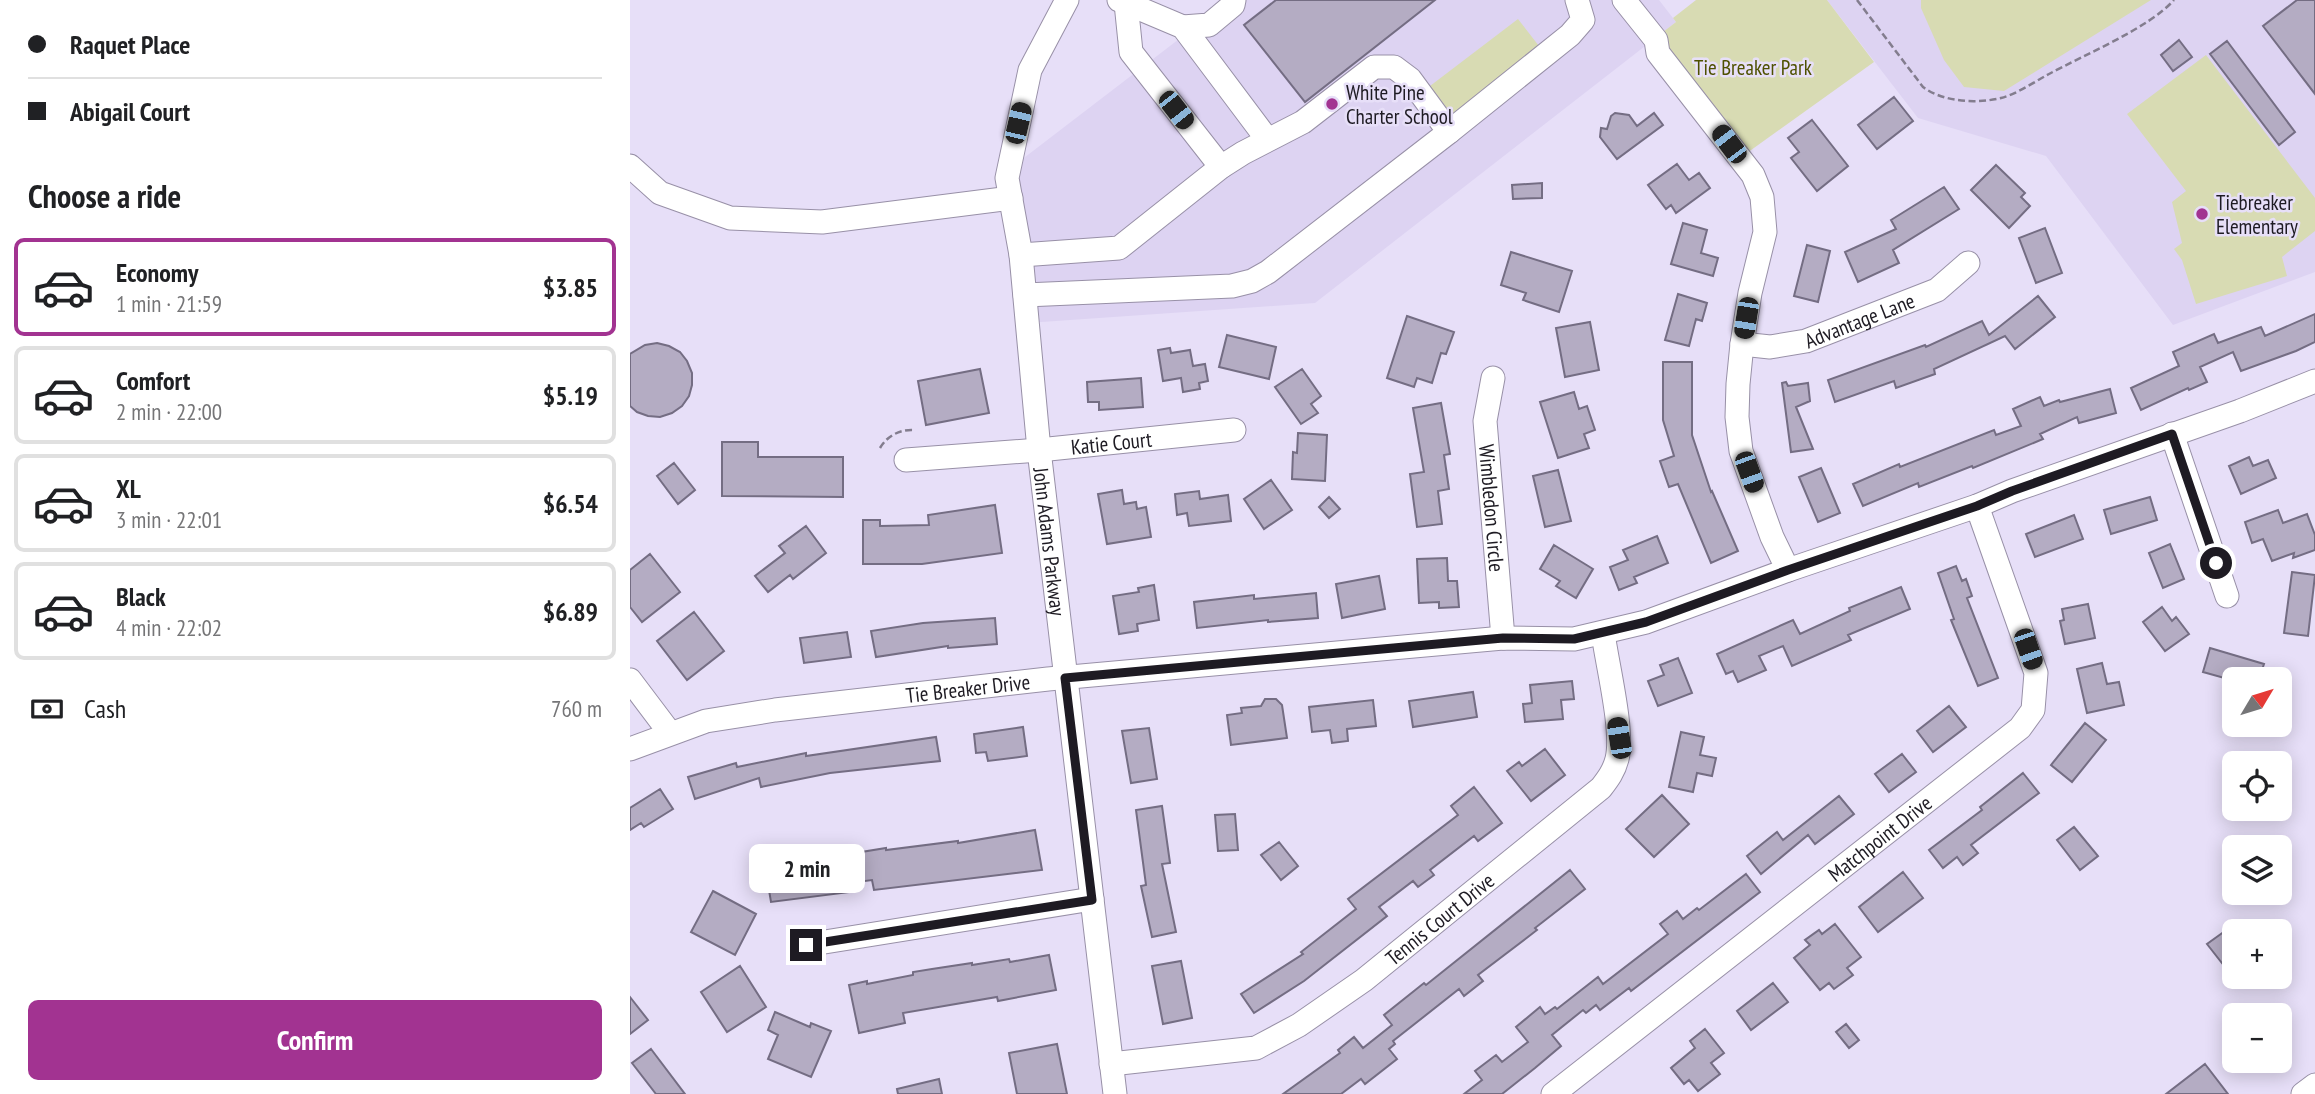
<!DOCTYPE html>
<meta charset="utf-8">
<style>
:root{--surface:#fff;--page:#f6f6f6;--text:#202124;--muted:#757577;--line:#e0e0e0;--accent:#a23391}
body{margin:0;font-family:"PT Sans Narrow",sans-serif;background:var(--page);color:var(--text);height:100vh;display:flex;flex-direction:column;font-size:26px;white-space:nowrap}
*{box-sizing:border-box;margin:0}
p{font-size:23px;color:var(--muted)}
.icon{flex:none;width:38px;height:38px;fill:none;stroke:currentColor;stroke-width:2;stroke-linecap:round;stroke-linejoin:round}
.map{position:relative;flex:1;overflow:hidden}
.side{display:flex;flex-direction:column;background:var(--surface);width:630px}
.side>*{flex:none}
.guide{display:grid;align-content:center;height:154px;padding:0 28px;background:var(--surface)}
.needle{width:46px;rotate:52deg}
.tools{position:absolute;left:1592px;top:667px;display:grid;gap:14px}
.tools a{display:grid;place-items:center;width:70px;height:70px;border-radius:10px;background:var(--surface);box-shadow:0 4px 18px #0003;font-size:35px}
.end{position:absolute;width:32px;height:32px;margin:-16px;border:9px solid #1e1b23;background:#fff;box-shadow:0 0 0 4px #fff}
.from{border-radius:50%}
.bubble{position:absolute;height:49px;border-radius:10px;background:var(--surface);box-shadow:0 4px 18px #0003;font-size:23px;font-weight:700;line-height:49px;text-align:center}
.car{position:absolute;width:21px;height:42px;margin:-21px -10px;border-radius:9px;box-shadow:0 0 5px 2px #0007;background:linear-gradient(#222 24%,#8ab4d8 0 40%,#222 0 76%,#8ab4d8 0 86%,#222 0)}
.guide b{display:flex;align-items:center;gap:24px;height:66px;font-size:26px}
.guide b+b{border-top:2px solid var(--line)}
.guide i{width:18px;height:18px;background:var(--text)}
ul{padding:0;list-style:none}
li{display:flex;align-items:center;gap:21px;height:98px;margin:0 14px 10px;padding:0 14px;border:4px solid var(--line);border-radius:10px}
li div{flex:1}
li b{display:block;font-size:26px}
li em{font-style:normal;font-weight:700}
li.active{border-color:var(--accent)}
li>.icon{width:63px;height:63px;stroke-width:1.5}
h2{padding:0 28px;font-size:32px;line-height:84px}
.pay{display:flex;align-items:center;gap:18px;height:77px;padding:0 28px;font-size:26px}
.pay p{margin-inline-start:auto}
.primary-button{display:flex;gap:14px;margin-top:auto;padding:14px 28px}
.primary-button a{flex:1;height:80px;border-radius:10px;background:var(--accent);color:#fff;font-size:28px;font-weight:700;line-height:80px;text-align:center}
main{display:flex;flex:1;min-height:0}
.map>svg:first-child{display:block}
.built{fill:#ddd3f2}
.green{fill:#d8dbb3}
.building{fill:#b4acc3;stroke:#746d83;stroke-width:2}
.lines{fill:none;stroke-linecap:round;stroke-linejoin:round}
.minor-casing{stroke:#9890a7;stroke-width:25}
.path{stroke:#837d8e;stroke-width:2.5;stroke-dasharray:7 3.5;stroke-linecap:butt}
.minor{stroke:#fff;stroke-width:23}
.route{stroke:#1e1b23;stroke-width:9}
.poi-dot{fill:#a23391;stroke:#e7dff8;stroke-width:2.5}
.labels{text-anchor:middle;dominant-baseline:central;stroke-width:5;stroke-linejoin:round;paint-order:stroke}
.park-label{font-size:21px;fill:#4e5000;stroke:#e7dff8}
.poi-label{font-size:21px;fill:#1e1b23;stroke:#e7dff8;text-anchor:start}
.street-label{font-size:21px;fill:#1e1b23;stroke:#e7dff8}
</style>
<main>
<section class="side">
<div class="guide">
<b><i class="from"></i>Raquet Place</b>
<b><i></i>Abigail Court</b>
</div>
<h2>Choose a ride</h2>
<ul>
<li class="active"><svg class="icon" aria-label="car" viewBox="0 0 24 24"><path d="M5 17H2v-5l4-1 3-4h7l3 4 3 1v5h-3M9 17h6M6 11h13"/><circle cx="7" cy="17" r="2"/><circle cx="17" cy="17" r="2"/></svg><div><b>Economy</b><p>1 min · 21:59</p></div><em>$3.85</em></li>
<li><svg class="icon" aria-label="car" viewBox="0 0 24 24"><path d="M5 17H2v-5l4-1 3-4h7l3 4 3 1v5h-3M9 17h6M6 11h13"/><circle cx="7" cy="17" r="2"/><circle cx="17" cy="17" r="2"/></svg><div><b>Comfort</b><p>2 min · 22:00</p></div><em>$5.19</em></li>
<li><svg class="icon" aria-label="car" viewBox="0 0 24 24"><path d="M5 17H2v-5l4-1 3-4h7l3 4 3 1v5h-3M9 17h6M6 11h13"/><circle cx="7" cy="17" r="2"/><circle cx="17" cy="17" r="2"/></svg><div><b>XL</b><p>3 min · 22:01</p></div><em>$6.54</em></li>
<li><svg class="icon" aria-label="car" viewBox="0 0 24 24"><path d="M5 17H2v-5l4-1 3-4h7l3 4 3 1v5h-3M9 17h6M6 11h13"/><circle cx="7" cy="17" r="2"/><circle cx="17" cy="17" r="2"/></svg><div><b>Black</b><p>4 min · 22:02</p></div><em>$6.89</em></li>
</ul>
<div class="pay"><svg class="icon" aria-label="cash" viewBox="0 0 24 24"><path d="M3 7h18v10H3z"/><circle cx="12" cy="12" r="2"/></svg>Cash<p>760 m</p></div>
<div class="primary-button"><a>Confirm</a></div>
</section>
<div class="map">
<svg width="1685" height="1094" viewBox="0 0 1685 1094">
<rect width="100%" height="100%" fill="#e7dff8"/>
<!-- built -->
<path class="built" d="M600 0H1029L1046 22 685 303 397 323 382 167Z
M1197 0H1685V272L1543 325 1416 156 1288 118Z"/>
<!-- green -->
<path class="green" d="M1066 0H1197L1244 62 1110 158 1020 42 1046 22 1043 18Z
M1291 0H1521L1374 91 1334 87 1314 60 1291 8Z
M888 19 923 64 834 131 800 86Z
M1576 55 1685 198V231L1652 257 1657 276 1566 304 1552 260 1544 249 1552 243 1542 202 1556 191 1497 114Z"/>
<!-- building -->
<path class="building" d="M646 0H805L675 102 614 25Z
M1667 0H1685V94L1633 26Z
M1549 40 1562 57 1543 71 1531 55Z
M1597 41 1665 132 1649 145 1580 54Z
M1264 97 1283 121 1247 149 1228 125Z
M985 113 999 115 1007 126 1024 113 1033 125 987 159 970 137 971 128 977 129 981 116Z
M1182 120 1218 166 1187 191 1161 158 1169 152 1158 138Z
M1047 164 1059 180 1069 173 1080 188 1046 213 1041 205 1036 209 1018 185Z
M1366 165 1395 193 1391 197 1400 206 1379 228 1341 190Z
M912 183V198L883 199 882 185Z
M1314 187 1329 209 1263 250 1269 263 1228 282 1215 252 1266 229 1261 220Z
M1053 223 1077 230 1071 253 1088 258 1083 276 1041 264Z
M1415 228 1432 273 1406 283 1389 238Z
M1177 245 1200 251 1188 302 1164 296Z
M881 252 942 271 929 312 893 300 896 293 871 285Z
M1048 294 1077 303 1072 321 1066 319 1059 346 1035 340Z
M1408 296 1425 317 1385 349 1375 336 1304 369 1305 374 1266 388 1264 381 1205 402 1198 380 1295 345 1296 347 1352 321 1359 335Z
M1685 314V342L1666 351 1611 371 1603 352 1570 367 1577 382 1559 390 1558 388 1511 410 1501 388 1549 366 1543 352 1584 334 1588 343 1631 327 1635 336Z
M777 316 824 332 816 354 811 353 802 383 787 378 784 387 757 378Z
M960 322 969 370 935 377 926 328Z
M597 335 646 347 639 379 589 367Z
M27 343 39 346 50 352 57 361 62 373V385L59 396 52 406 42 413 30 417 18 416 7 412 0 406V354L15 345Z
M540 348 541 353 560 350 563 366 575 364 578 381 569 383 570 389 553 392 551 378 533 381 528 350Z
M1033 362H1062V435L1081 492 1082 491 1108 551 1081 563 1048 484 1039 487 1030 461 1044 456 1033 420Z
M350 369 359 413 296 425 288 381Z
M672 369 691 396 681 404 688 413 671 424 645 387Z
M511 378 513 407 469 410V402H458L457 382Z
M1156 382 1158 386 1178 383 1180 401 1166 407 1183 449 1161 452 1152 383Z
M1480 389 1486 413 1449 423 1447 417 1410 434 1413 439 1343 468 1342 466 1289 487 1288 483 1233 506 1223 484 1269 464 1270 467 1364 430 1366 435 1391 426 1383 409 1410 397 1414 406 1429 400 1430 402Z
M944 392 949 409 957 406 965 430 954 434 959 448 928 458 910 402Z
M811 403 820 454 814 455 819 489 808 491 812 524 787 527 780 474 794 472 783 408Z
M668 433 697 435 695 481 662 479 663 452 667 453Z
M92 442H128V457H213V497L92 496Z
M1619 457 1623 466 1638 460 1646 478 1611 494 1599 466Z
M44 463 65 490 48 504 27 476Z
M1191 468 1210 513 1188 522 1169 477Z
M928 470 941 521 915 527 903 476Z
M641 480 662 510 634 529 614 499Z
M492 490 494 504 506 502 507 509 516 507 521 537 477 544 468 494Z
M569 491 570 499 598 495 601 521 559 526 557 513 547 515 545 494Z
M699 497 710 509 699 518 689 507Z
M1520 497 1527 520 1481 534 1474 510Z
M365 505 372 553 292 564H233V520H250V526L299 525 298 515Z
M1648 510 1653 523 1677 514 1685 535V550L1663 558 1664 553 1642 561 1633 539 1622 543 1615 522Z
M1444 515 1453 539 1405 557 1396 534Z
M176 526 196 553 163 579 160 575 138 592 125 576 155 553 149 546Z
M1027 536 1038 563 1004 577 1007 583 989 590 980 567 998 560 993 550Z
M1540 544 1554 579 1533 588 1519 553Z
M924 545 963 569 946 598 926 586 930 581 910 569Z
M20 554 50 592 12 622 0 607V570Z
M817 558 818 581H827L829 607 809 608V602L789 603 787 559Z
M1326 566 1332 581 1336 579 1342 596 1337 598 1368 678 1348 686 1321 620 1324 619 1308 573Z
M1662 572 1685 575 1678 636 1654 633Z
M749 576 755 609 712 618 706 584Z
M524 585 529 620 507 624 508 631 489 634 483 596 509 592 508 588Z
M1271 587 1280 609 1218 635 1221 640 1162 666 1153 646 1129 656 1136 670 1108 682 1103 671 1096 674 1087 654 1163 620 1170 634 1220 611 1219 608Z
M686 593 688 618 638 622V620L567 628 564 602 624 595V599Z
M1458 604 1465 638 1435 644 1430 621 1434 620 1432 609Z
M1532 607 1542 621 1546 617 1559 634 1535 651 1513 622Z
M64 612 94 651 57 680 27 641Z
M365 618 367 644 318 648V646L246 657 241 631 293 623Z
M217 632 221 657 174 663 170 638Z
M1580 648 1634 664 1629 679H1605V681L1573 672Z
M1048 658 1062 693 1028 706 1018 681 1034 675 1030 665Z
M1472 663 1477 684 1489 682 1494 705 1457 713 1447 669Z
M942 681 944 699 931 700 933 719 895 722 893 704 902 703 900 685Z
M843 692 847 717 783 727 779 701Z
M635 699H646L652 705 657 738 601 745 597 715 612 713 611 708 631 706Z
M743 700 746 726 717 729 718 741 702 743 700 730 682 732 679 707Z
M1319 706 1336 727 1303 752 1287 731Z
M1455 723 1476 740 1442 782 1421 765Z
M393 727 397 756 358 761 356 752 346 753 344 734Z
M519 728 527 779 501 783 492 731Z
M1051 732 1074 737 1070 755 1086 758 1082 776 1067 773 1063 792 1039 787Z
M306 737 310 761 200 773 131 787 129 778 65 799 58 777 106 763 107 767 176 753V756Z
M915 749 935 775 901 801 877 771 889 762 892 766Z
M1272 754 1286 772 1259 792 1245 774Z
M1393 773 1409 793 1341 845 1348 853 1333 865 1327 857 1313 868 1299 850 1352 810 1350 807Z
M844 787 872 823 848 841 844 836 800 870 804 875 788 887 783 881 749 907 757 916 674 981 624 1013 611 994 673 954 671 952 726 909 718 899 828 815 821 806Z
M30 789 43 809 14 827 11 823 0 830V808Z
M1032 795 1059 824 1024 857 996 829Z
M1209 796 1224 814 1185 844 1178 835 1131 874 1117 856 1147 832 1153 840Z
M532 806 540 863 532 864 546 932 522 937 511 886 516 885 506 810Z
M605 814 608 850 588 851 585 815Z
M1444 827 1468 856 1450 870 1427 840Z
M405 830 412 870 244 890 242 880 219 883 220 892 141 902 133 855 180 848 182 860 256 848V850L328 841V843Z
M649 842 668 866 651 880 631 855Z
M940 870 955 889 905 928 907 930 848 975 853 981 834 996 829 989 763 1041 765 1044 759 1049 767 1059 735 1084 731 1079 711 1094H653L710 1053 708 1050 724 1037 733 1048 762 1025 754 1015 794 983 796 985Z
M1273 872 1293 898 1248 932 1229 907Z
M1116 874 1130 892 1001 991 999 988 970 1010 966 1005 956 1013 953 1010 922 1035 931 1046 905 1068 872 1094H834L852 1080 845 1071 866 1055 872 1062 898 1042 886 1027 910 1007 915 1014 925 1007 927 1009 968 977 973 984 1038 934 1030 924 1047 911 1053 919 1067 908 1069 910Z
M83 891 126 914 105 955 61 932Z
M1205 924 1231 957 1217 968 1223 975 1204 989 1199 983 1190 990 1164 958 1180 945 1175 940 1189 930 1192 934Z
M1595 931 1605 943V960L1595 967 1577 944Z
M419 955 426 990 368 1001 367 997 273 1013 275 1023 229 1033 219 985 237 981V984L283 975V972L302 969 342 963V965L379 959 380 962Z
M551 961 562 1018 533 1024 522 966Z
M110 966 136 1007 97 1032 71 992Z
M1143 983 1158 1002 1121 1030 1107 1011Z
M0 997 18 1020 0 1034Z
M145 1012 180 1027 181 1023 201 1031 181 1077 138 1059 148 1035 138 1030Z
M1216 1024 1229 1040 1219 1048 1206 1032Z
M1075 1029 1094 1053 1081 1063 1090 1074 1068 1091 1059 1080 1054 1084 1041 1068 1065 1048 1060 1041Z
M427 1044 437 1094H387L379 1053Z
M21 1049 55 1094H26L2 1063Z
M1575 1064 1598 1094H1536Z
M309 1079 312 1094H268L267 1089Z"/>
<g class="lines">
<!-- minor casing -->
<g class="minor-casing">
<g id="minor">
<path id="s1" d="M437 0 400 70 377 178 391 255 409 450 485 1094"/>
<path d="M489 0 553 27 637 139"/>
<path d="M498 0 496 3 501 52 591 167"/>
<path d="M994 0 1026 40 1028 53 1123 175 1132 197 1135 232 1120 293 1112 344 1108 384 1107 417 1111 451 1142 537 1158 570"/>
<path d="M553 27 579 25 603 5 604 0"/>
<path d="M819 132 940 35 953 20 947 0"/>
<path d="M0 166 30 193 100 218 192 222 381 198"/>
<path d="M391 255 489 248 591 167 613 153 673 122 744 67H764L780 79 819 132 638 272 622 281 602 286 395 295"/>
<path id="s2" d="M1112 344 1140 347 1176 341 1307 290 1338 263"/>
<path id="s3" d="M863 378 855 421 873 638"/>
<path d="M1542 434 1597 596"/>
<path id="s4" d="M276 460 409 450 604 430"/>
<path d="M0 680 40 733"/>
<path id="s5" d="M0 749 76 721 145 710 418 679 873 638 944 639 1016 622 1158 570 1347 506 1382 491 1610 411 1685 381"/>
<path d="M176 945 462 899"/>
<path id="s6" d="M481 1064 626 1048 669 1025 734 980 971 788C978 779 984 771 987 759 994 731 977 664 973 633"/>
<path id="s7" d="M923 1094 1390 728 1403 710 1406 673 1347 506"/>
<path d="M1673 1094 1685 1085"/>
</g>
</g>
<!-- path -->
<path class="path" d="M1227 0 1293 87C1313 102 1346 104 1371 98 1387 94 1404 82 1419 74 1454 55 1519 28 1544 0
M250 448C257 436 270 429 284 430"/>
<!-- minor -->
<use href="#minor" class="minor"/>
</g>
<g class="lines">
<!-- route -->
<path class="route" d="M176 945 462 900 435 678 873 638 944 639 1016 622 1158 570 1347 506 1382 491 1542 434 1586 563"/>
</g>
<!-- markers -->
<g class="poi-dot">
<circle cx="702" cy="104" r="7"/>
<circle cx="1572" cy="214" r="7"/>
</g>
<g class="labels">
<!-- park labels -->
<g class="park-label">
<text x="1123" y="67">Tie Breaker Park</text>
</g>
<!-- poi labels -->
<g class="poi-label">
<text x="716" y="92">White Pine<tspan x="716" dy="24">Charter School</tspan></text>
<text x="1586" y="202">Tiebreaker<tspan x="1586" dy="24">Elementary</tspan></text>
</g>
<!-- street labels -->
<g class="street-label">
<text stroke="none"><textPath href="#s2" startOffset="122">Advantage Lane</textPath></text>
<text stroke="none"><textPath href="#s4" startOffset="206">Katie Court</textPath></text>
<text stroke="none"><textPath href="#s3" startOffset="131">Wimbledon Circle</textPath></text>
<text stroke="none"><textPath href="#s1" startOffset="556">John Adams Parkway</textPath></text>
<text stroke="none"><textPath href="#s5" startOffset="345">Tie Breaker Drive</textPath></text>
<text stroke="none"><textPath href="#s7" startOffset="415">Matchpoint Drive</textPath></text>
<text stroke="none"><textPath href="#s6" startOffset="371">Tennis Court Drive</textPath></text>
</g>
</g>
</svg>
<div class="tools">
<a><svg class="needle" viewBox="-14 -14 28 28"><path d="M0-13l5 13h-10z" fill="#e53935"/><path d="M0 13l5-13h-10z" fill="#757577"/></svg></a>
<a><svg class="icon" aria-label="locate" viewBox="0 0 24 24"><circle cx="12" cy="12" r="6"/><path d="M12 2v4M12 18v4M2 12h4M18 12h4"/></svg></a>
<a><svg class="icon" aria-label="layers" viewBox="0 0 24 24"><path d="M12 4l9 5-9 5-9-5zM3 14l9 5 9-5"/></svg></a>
<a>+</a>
<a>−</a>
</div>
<i class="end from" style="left:1586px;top:563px"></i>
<i class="end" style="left:176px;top:945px"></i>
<div class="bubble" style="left:119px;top:844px;width:116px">2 min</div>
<i class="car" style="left:546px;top:110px;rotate:142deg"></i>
<i class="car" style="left:388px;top:123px;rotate:13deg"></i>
<i class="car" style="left:1099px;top:144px;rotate:323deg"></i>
<i class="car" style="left:1116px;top:318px;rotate:189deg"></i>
<i class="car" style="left:1119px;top:472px;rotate:160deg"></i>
<i class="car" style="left:1398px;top:649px;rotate:161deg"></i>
<i class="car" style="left:989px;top:738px;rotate:351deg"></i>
</div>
</main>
